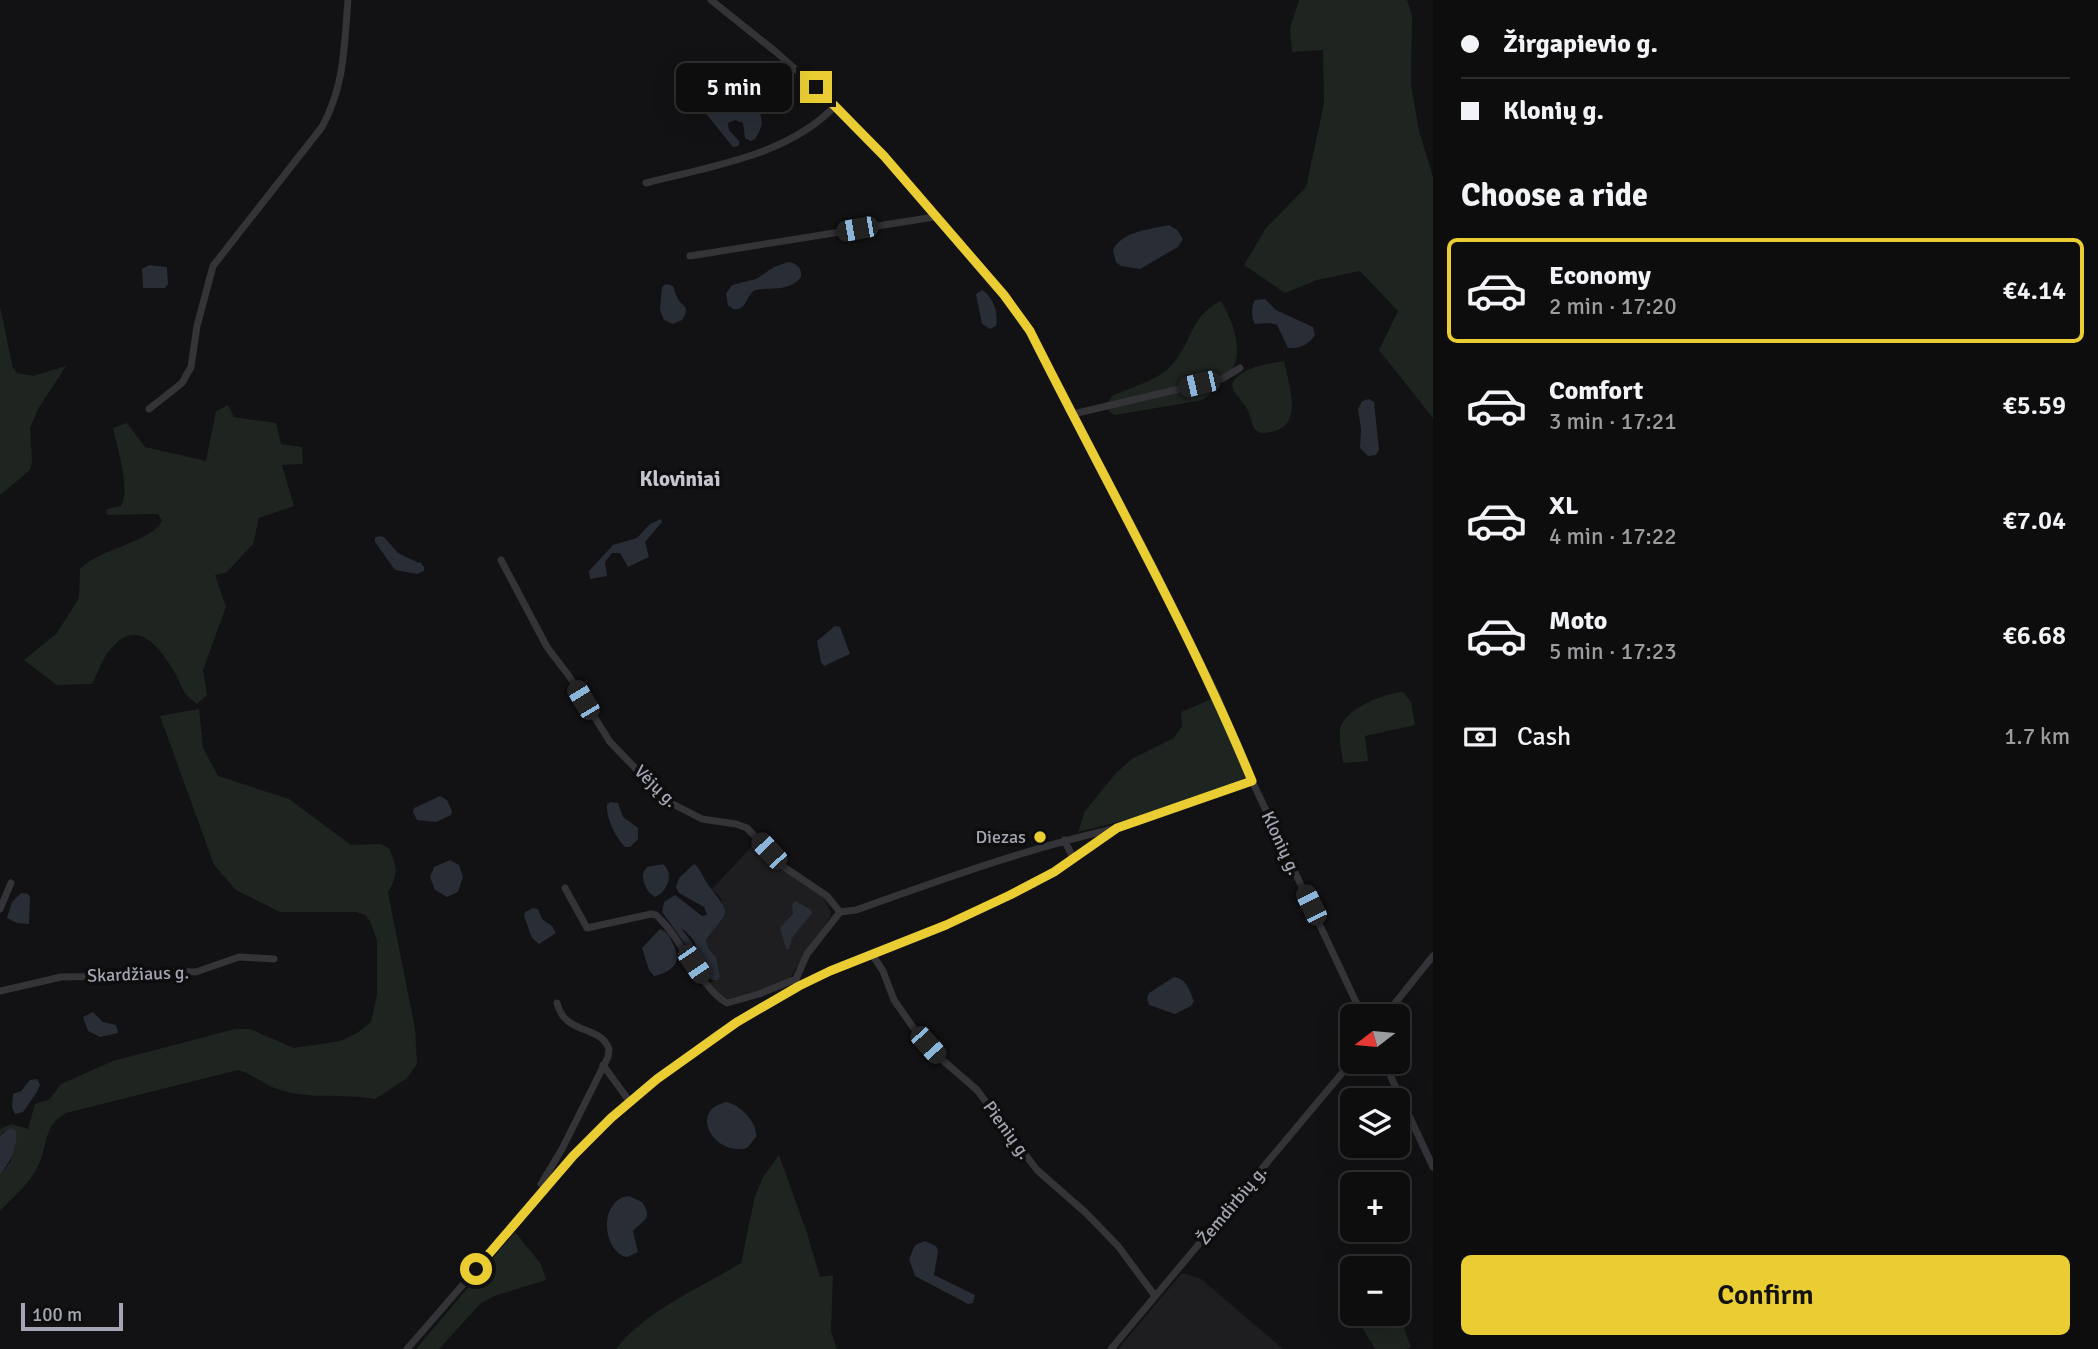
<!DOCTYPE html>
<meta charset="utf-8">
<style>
:root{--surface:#0e0d0e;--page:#1c1b1c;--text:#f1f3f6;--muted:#9b9c9e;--line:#2e2d2e;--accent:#e9cd33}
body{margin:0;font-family:Signika,sans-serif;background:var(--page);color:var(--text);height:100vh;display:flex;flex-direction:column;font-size:26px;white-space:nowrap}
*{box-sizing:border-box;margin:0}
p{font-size:23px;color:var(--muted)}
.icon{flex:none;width:38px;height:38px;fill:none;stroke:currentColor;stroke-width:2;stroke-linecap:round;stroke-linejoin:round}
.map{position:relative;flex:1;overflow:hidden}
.panel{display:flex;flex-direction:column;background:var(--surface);width:665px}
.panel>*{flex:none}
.hud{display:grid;align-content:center;height:154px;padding:0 28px;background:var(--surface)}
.needle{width:46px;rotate:254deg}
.tools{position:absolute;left:1340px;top:1004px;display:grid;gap:14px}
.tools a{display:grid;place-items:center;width:70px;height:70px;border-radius:10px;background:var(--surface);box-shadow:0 7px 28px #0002,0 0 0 2px var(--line);font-size:35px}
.scale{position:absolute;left:21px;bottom:18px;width:102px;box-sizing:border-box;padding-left:7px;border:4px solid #a3a5b3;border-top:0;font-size:19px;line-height:24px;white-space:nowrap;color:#a3a5b3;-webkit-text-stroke:5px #0d0d0e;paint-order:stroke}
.end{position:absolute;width:32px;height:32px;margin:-16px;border:9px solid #e9cd33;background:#111;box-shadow:0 0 0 4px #111}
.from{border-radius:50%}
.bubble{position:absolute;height:49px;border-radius:10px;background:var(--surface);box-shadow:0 7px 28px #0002,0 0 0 2px var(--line);font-size:23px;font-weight:600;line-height:49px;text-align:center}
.car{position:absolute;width:21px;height:42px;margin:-21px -10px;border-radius:9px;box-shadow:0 0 5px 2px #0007;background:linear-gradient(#222 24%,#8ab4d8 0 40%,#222 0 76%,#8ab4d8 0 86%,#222 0)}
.hud b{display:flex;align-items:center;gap:24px;height:66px;font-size:26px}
.hud b+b{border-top:2px solid var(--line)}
.hud i{width:18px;height:18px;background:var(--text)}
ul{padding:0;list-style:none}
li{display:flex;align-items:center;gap:21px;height:105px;margin:0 14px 10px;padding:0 14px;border:4px solid transparent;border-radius:10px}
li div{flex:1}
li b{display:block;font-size:26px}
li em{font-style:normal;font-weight:600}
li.current{border-color:var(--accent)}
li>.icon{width:63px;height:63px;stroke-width:1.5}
h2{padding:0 28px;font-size:32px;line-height:84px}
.pay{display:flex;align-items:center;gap:18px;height:77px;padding:0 28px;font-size:26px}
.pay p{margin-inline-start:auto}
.button{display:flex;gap:14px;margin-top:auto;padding:14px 28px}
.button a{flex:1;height:80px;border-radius:10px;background:var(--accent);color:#111;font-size:28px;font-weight:600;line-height:80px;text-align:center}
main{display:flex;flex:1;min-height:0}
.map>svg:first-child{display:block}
.built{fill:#1e1e20}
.green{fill:#1e2520}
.water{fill:#292d36}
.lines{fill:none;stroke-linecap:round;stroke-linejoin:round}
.minor{stroke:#333338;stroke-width:7}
.route{stroke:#e9cd33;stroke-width:9}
.poi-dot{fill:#e9cd33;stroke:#0d0d0e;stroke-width:2.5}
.labels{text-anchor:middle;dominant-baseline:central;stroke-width:7;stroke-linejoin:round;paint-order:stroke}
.street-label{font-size:18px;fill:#a3a5b3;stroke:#0d0d0e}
.poi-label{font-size:18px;fill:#a3a5b3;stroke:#0d0d0e;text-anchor:end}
.quarter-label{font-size:21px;font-weight:bold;fill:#c4c5cf;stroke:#0d0d0e}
</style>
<main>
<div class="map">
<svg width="1433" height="1349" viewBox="0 0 1433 1349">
<rect width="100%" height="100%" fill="#121113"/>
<!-- built -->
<path class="built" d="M756 842 824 898 831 913 830 917 789 979 769 988 728 999 721 996 710 983 720 977 716 957 708 948 706 940 722 920V900L712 889Z
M1182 1273 1201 1279 1283 1349H1118Z"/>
<!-- green -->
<path class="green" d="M1299 0H1407L1412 15 1411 84 1419 131 1433 177V418L1379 350 1398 311 1360 271 1317 280 1285 293 1244 265 1266 228 1306 187 1324 104 1323 50 1292 52 1290 28Z
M1221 301C1231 318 1243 346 1234 366 1231 373 1222 376 1216 379L1209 395 1203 400 1115 415C1105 411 1106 403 1112 396 1129 388 1158 380 1171 366 1192 344 1189 316 1221 301Z
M0 307 13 368 17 373 33 376 66 366 38 409 30 428 32 462 30 470 0 495Z
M1284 361C1290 390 1307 433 1260 433L1254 429 1248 410 1233 390 1232 384C1241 367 1267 364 1284 361Z
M228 405 234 417 276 423 281 444 302 447 303 464 282 465 294 506 259 518 253 544 226 573 215 575 226 607 203 670 207 695 197 704C180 691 184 689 175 673 160 648 137 615 110 650 102 659 98 673 92 684L57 685 24 660 57 633 79 598 80 569C98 549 152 542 162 521L158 514 107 515V509L121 506C131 489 117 448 113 428L127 423 145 447 206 461 216 411Z
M1403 692 1411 702 1415 725 1365 736 1368 761 1343 763C1342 753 1339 740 1340 730 1343 709 1385 693 1403 692Z
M1214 698 1245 777 1239 782 1134 818 1078 832 1085 811 1116 773 1132 759 1174 738 1182 726 1181 712Z
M199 709 203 748 218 776 289 799 351 845 380 844 389 848C397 866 399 874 388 892L415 1029 417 1064 406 1079 375 1099C343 1093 308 1100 277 1089 263 1084 253 1074 238 1070L66 1113C41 1127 49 1148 36 1170 28 1185 12 1198 0 1211V1175L11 1161 4 1131 0 1136V1129L11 1124 28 1129 35 1104 50 1099 61 1084 113 1061 235 1029H250L294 1048 340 1041 357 1033 371 1022 377 995V940L370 921 365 915 356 912H280L236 890 214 865 160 716Z
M779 1155 807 1233 820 1277 833 1275 831 1332 837 1349H616C646 1310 699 1289 741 1263L755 1196 763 1177Z
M515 1232 541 1264 546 1280 494 1296 481 1303 439 1349H416Z
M1400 1318 1411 1347 1407 1349H1375L1362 1327Z"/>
<!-- water -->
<path class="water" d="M739 79C743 80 748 80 751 83 753 85 762 119 762 123 761 129 758 134 755 139L751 141 745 138 743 123 735 120 728 123 729 130 740 142 738 146 733 147 707 115 706 110 730 81Z
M1169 225 1177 230 1183 239 1178 247 1140 269 1121 266 1116 262 1113 250C1122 231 1151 229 1169 225Z
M788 262C797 263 802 268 801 277 789 292 772 287 755 290 745 297 747 311 733 309L728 305 726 294 732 285 756 279 774 267Z
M149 265 167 267 168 284 165 288H143L142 269Z
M666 284 673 286C674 289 675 293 677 297 681 307 692 305 682 320L673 324 664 320 660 310 662 287Z
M982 290C993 296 999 314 996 326L990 329 982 324 976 294Z
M1265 299 1276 310 1313 327 1315 335C1308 345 1300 349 1288 348L1277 325 1270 323 1255 324C1251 318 1251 306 1255 300Z
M1369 399 1374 402 1379 450 1376 455 1368 456 1360 448 1361 429 1358 409 1362 401Z
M661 519 662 522 645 542 649 557 628 567 620 553H612L605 562 607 576 590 579 589 571 613 545 637 538 650 524Z
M379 536 384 537 398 553 419 563 420 562 424 567V571L417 574 395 570 375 542V538Z
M835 626 840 627 850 654 824 666 821 662 817 641Z
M440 796 447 800 452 811 451 815 436 822 417 820 413 812 414 808Z
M610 802 618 803 623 817 638 828V839L630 847H625C615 837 606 818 607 805Z
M450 860 459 865 463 877 458 892 447 897 435 890 430 877 434 867Z
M663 864C675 874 667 892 655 897 647 893 642 882 643 873L647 867Z
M694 864C701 869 702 876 707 883 730 915 732 907 706 940L708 948 716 957 720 977 716 981C695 976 700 953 694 941 691 936 685 931 681 928L693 944 692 948H688L662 912 664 902 675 895 702 916 707 915 704 907 679 893 676 887 679 878Z
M21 893 28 894 30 897 29 924 17 923 7 918 12 902Z
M795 901 810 909 812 913 792 938 789 949H786L780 928 793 914 792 905Z
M533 908 538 909 542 919 552 926 556 933 539 944 532 938 524 916 525 912Z
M660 929C667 932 669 935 672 942 683 961 675 971 654 976L649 970 642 948Z
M1174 977C1187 979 1189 990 1194 1001L1191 1006 1175 1014 1149 1005 1147 998 1149 993Z
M93 1012 103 1022 116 1025 118 1033 100 1037 88 1031 83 1017Z
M37 1079 40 1085 37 1092 23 1112 15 1114 12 1107 13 1094 21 1091 30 1080Z
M726 1102C740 1104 758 1123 756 1137L747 1148C715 1157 687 1111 726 1102Z
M10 1128 16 1131C18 1148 10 1162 0 1175V1136Z
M629 1196 642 1202C654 1220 642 1220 633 1231L638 1252 627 1257C601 1251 599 1199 629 1196Z
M925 1241 936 1246 938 1251 934 1275 975 1295 973 1303 968 1304 915 1276 909 1259 915 1245Z"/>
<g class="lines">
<!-- minor -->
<path class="minor" d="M711 0 776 52 836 105 884 156 1004 295 1030 331 1153 566 1217 696 1254 785 1363 1017
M646 183C711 166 788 156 836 105
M690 256 934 217
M149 409 182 383 191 367 197 326 213 266 322 127C345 85 344 46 348 0
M1073 414 1222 379 1240 368
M501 560 547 647 569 676 610 742 667 801 702 819 736 824 747 828 784 867 827 896 840 912
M1064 840 1074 859
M565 888 587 928 651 914 656 915C682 938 700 988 727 1003L759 994 796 979
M0 909 11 883
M840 912 856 910C941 880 1025 849 1113 829
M872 954 883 971 894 1000 917 1033 939 1057 977 1090 1037 1170 1086 1213 1118 1246 1155 1296
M797 982 796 979 807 954 840 912
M0 991 61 977 123 976 155 971 196 972 239 957 274 959
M1384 1017 1433 956
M1384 1062 1433 1167
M603 1065 630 1102
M541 1184 562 1149 608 1057 609 1049C600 1024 565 1036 557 1003
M407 1349 592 1136 657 1079 716 1035 760 1007 817 977 946 925 1010 896 1054 872 1117 828 1252 781
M1111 1349 1353 1060"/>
</g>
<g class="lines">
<!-- route -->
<path class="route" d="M476 1269 573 1156 611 1118 657 1079 737 1022 799 986 830 971 946 925 1010 895 1054 872 1117 828 1252 781C1188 626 1105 481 1030 331L1004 295 884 156 816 87"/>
</g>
<!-- markers -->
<circle class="poi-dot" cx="1040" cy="837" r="7"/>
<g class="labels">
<!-- street labels -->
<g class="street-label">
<text transform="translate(656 786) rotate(44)">Vėjų g.</text>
<text transform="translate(1281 843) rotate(65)">Klonių g.</text>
<text transform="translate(138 974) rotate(-2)">Skardžiaus g.</text>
<text transform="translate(1007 1130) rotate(54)">Pienių g.</text>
<text transform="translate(1232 1205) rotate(-50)">Žemdirbių g.</text>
</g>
<!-- poi labels -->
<g class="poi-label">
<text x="1026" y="837">Diezas</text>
</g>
<!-- quarter labels -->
<g class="quarter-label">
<text x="680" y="479">Kloviniai</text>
</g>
</g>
</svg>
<div class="tools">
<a><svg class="needle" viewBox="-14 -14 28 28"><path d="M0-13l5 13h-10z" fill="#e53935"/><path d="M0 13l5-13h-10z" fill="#9b9c9e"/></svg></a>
<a><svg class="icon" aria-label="layers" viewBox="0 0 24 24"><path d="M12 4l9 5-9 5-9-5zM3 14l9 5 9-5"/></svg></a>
<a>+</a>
<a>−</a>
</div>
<div class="scale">100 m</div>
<i class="end from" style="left:476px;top:1269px"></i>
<i class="end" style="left:816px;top:87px"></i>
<div class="bubble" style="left:676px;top:63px;width:116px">5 min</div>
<i class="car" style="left:857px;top:229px;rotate:260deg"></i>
<i class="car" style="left:1199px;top:384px;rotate:257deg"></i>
<i class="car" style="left:583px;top:700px;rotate:329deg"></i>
<i class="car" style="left:769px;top:851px;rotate:317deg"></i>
<i class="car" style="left:1311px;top:905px;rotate:334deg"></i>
<i class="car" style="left:694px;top:964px;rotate:146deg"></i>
<i class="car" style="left:928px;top:1045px;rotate:138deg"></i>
</div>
<section class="panel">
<div class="hud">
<b><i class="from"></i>Žirgapievio g.</b>
<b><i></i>Klonių g.</b>
</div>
<h2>Choose a ride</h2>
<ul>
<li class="current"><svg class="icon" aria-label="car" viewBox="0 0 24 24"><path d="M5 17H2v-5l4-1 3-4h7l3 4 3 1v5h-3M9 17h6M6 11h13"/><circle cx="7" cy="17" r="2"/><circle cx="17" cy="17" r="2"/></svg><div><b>Economy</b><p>2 min · 17:20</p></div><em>€4.14</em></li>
<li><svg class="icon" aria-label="car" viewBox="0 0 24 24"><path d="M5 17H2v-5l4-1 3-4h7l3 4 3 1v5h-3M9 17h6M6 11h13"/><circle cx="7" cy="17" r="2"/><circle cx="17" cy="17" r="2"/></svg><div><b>Comfort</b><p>3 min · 17:21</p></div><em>€5.59</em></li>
<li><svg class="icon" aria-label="car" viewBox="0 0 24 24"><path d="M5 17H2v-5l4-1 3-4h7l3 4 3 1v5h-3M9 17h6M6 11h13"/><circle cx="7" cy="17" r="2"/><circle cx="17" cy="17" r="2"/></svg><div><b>XL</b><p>4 min · 17:22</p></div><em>€7.04</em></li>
<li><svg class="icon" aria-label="car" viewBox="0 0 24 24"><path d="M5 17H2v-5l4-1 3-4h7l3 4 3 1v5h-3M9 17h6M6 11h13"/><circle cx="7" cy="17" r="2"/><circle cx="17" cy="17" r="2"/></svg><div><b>Moto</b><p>5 min · 17:23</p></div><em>€6.68</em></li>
</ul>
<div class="pay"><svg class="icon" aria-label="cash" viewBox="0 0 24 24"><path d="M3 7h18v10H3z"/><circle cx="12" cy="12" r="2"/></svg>Cash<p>1.7 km</p></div>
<div class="button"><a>Confirm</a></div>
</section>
</main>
